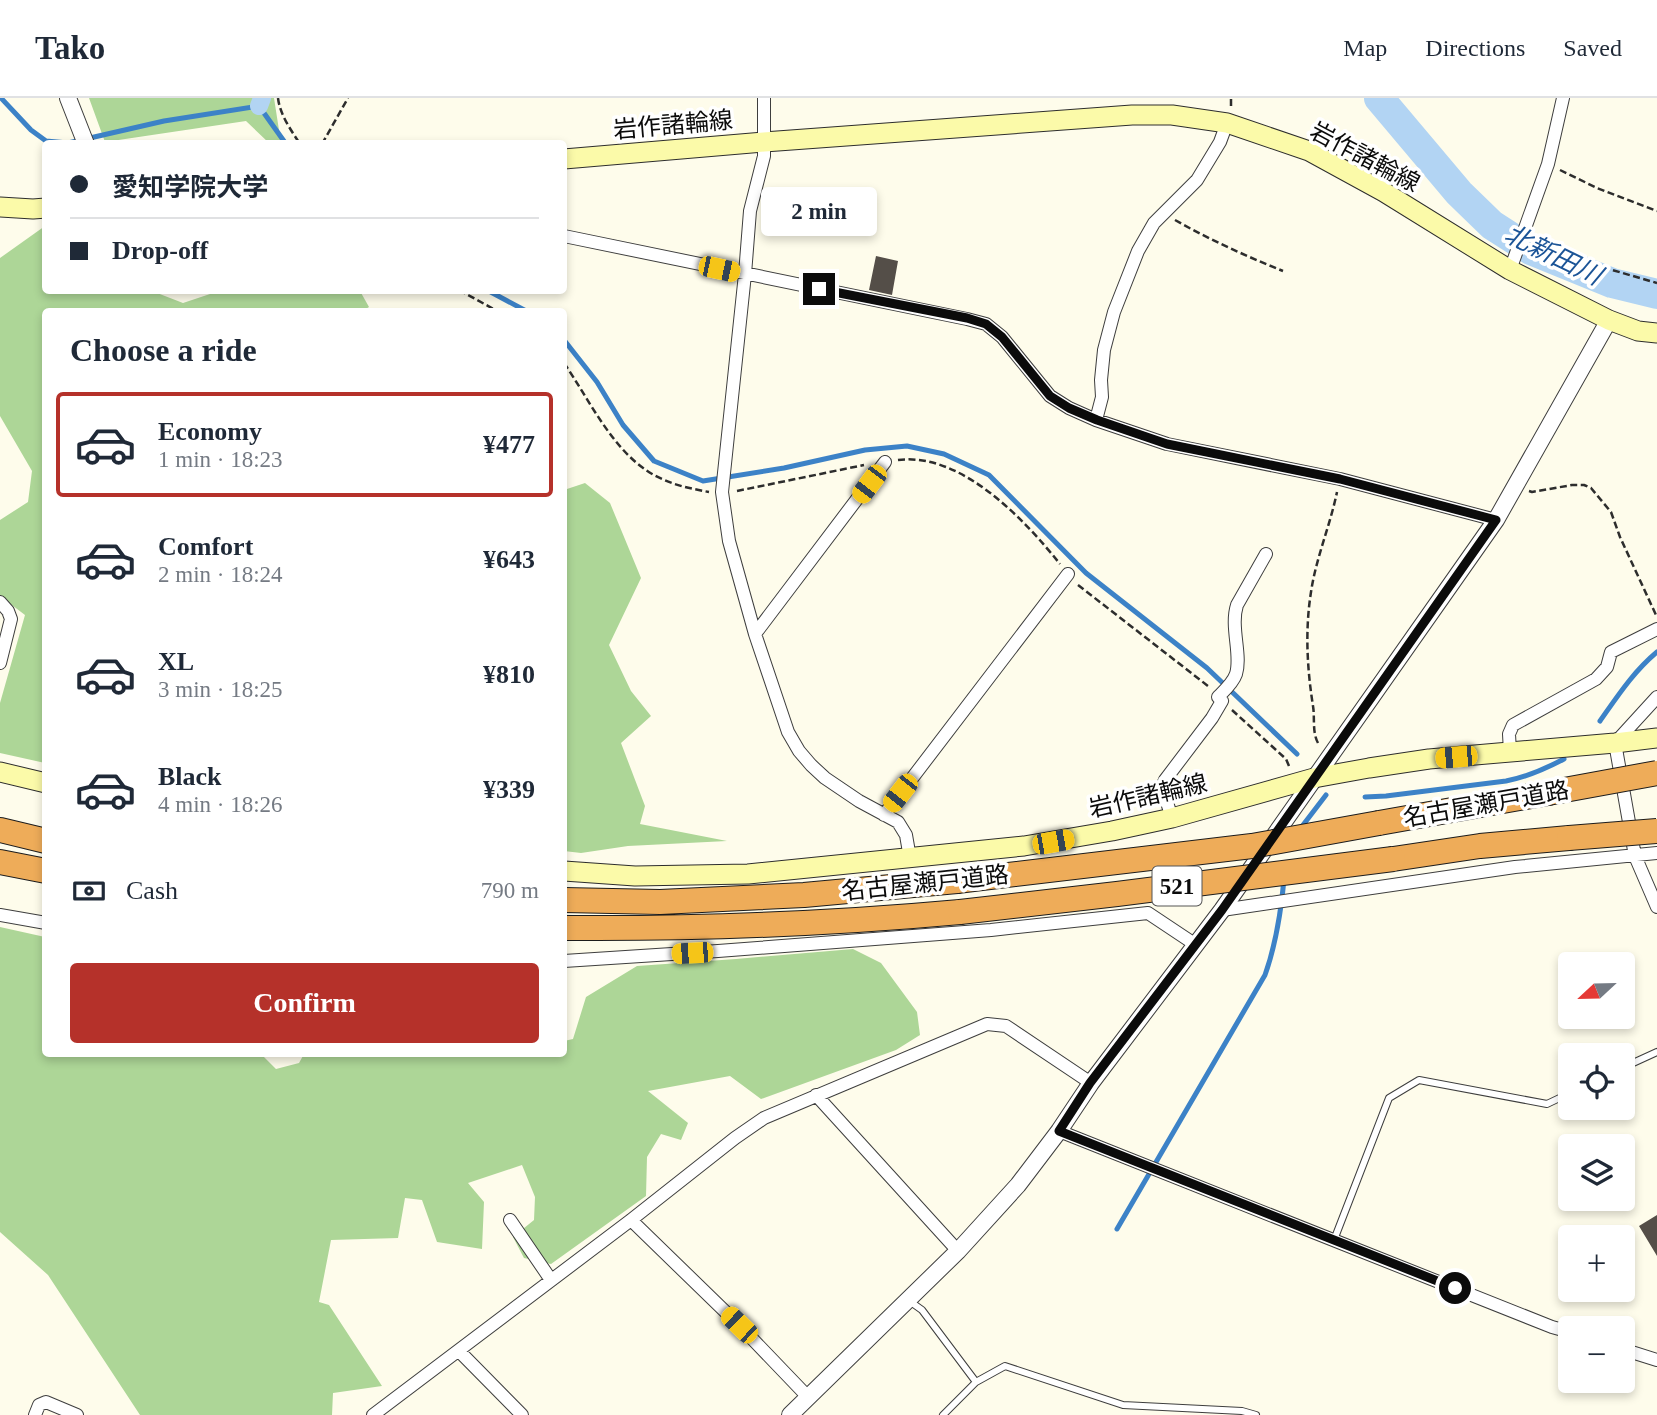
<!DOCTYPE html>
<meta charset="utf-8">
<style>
:root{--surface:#fff;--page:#f2f2f3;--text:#1f2937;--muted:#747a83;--line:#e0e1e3;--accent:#b5312a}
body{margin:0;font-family:"Times New Roman","Noto Sans JP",serif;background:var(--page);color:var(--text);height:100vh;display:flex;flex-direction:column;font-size:26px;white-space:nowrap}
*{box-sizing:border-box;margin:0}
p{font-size:23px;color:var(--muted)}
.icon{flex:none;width:38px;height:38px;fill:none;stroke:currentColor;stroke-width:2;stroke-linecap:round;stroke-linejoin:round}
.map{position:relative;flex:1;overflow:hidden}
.details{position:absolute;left:42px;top:210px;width:525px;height:749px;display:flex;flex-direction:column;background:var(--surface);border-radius:7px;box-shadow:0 4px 10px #0003}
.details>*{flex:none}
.top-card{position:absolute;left:42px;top:42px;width:525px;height:154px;border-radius:7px;box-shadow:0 4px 10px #0003;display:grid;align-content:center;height:154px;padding:0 28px;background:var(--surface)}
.needle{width:46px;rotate:248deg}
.buttons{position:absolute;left:1558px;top:854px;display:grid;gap:14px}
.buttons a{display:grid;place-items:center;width:77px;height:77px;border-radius:7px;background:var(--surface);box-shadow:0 4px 10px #0003;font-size:35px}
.end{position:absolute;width:32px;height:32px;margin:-16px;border:9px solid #0b0b0b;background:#fff;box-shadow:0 0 0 4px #fff}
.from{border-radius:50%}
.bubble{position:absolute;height:49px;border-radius:7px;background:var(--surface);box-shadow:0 4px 10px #0003;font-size:23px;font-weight:800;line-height:49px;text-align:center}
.car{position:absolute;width:21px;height:42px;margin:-21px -10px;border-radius:9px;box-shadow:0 0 5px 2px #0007;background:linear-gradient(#f5c518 24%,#345 0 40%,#f5c518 0 76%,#345 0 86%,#f5c518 0)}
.top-card b{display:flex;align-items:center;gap:24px;height:66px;font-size:26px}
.top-card b+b{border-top:2px solid var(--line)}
.top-card i{width:18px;height:18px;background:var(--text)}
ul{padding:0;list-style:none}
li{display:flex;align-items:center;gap:21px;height:105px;margin:0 14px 10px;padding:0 14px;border:4px solid transparent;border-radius:7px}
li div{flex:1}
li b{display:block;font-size:26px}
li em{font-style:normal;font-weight:800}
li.on{border-color:var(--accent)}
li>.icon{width:63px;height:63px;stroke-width:1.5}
h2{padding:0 28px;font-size:32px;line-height:84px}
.pay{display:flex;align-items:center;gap:18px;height:77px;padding:0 28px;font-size:26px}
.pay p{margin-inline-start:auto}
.cta{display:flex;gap:14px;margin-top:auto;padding:14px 28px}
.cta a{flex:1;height:80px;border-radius:7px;background:var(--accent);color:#fff;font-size:28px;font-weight:800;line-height:80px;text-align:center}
header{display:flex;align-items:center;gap:42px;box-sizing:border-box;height:98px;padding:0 35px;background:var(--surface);border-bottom:2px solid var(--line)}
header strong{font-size:33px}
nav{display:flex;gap:38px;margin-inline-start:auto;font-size:24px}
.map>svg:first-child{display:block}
.forest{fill:#add697}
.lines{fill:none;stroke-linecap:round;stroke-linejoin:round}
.stream{stroke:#3c82c7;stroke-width:5}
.canal{stroke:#b2d4f3;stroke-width:18}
.river{stroke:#b2d4f3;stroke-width:30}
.building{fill:#544e48}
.service-casing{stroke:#3e3e3e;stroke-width:8}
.minor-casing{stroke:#3e3e3e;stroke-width:14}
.tertiary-casing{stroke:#3e3e3e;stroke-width:18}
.secondary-casing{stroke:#2d2d2d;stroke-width:21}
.motorway-casing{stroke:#1c1c1c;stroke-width:26}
.path{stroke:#2d2d2d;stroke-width:2.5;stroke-dasharray:7 3.5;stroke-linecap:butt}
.service{stroke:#fff;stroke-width:6}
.minor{stroke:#fff;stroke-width:12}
.tertiary{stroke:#fff;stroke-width:16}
.secondary{stroke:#fbfaa9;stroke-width:19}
.motorway{stroke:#eeac59;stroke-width:24}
.motorway-bridge-casing{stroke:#1c1c1c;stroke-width:26;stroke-linecap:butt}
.motorway-bridge{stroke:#eeac59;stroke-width:24}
.route{stroke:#0b0b0b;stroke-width:9}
.labels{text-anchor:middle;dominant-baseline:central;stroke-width:7;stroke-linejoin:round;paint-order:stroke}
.shield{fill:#fff;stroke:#545454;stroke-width:2}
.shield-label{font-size:23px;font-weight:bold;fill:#0b0b0b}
.street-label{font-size:24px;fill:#0b0b0b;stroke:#fff}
.water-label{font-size:26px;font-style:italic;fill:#1b5497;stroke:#fff}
</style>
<header>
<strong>Tako</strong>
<nav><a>Map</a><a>Directions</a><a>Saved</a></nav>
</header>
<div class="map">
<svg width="1657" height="1317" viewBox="0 0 1657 1317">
<rect width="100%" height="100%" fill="#fefceb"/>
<!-- forest -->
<path class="forest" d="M89 0H274L281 45H269L246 23 105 44Z
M45 128 46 192 152 193 183 205 219 193H360L369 209 361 214H46L45 665 0 655V605L25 517 0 498V422L28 404 32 373 0 318V160Z
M585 385 610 405 641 480 609 547 631 593 651 618 621 645 645 708 640 726 727 743 628 748 581 755 564 753V392Z
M0 829 45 839 46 956H261L276 971 299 965 304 956H564V943L573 941 586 899 637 868 736 861 853 851 881 865 917 914 920 937 896 952 761 1001 730 978 648 993 688 1025 681 1042 661 1036 647 1059 646 1098 551 1166 524 1160 513 1139 534 1122 535 1099 522 1067 468 1085 484 1104 482 1151 437 1144 422 1102 405 1100 398 1140 331 1142 319 1204 329 1207 382 1288 333 1295 332 1317H140L48 1177 0 1134Z"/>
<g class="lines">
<!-- stream -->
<path class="stream" d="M1 0 31 32 46 43 68 45 164 23 259 8 286 46
M487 192 528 214
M564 242 597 284 623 327 654 363 703 383 784 370 865 352 907 348 944 356 989 377 1086 475 1207 570 1297 656
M1600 623C1617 599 1633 574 1657 554
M1365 699 1386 698 1506 683C1527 679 1545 671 1564 661
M1300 731 1326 697
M1117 1131 1265 877C1276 846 1281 814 1284 781"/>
<!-- canal -->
<path class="canal" d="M259 8 262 0"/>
<!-- river -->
<path class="river" d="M1379 0 1459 95 1492 127 1531 152 1612 185 1657 196"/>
</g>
<!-- building -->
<path class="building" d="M876 158 898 163 892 197 869 192Z
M1657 1117V1158L1639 1128Z"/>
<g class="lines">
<!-- service casing -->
<g class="service-casing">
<path id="service" d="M1622 970 1657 954
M1334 1142 1389 1000 1419 982 1547 1006 1570 995
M908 1202 922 1212 976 1284
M943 1317 976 1284 1005 1268 1123 1307 1242 1313 1256 1317"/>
</g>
<!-- minor casing -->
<g class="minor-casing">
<path id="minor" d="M764 0V58L750 113 745 176 722 394 729 443 755 536 788 634 799 653 811 667 825 680 859 703 898 724 906 737 910 760
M564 138 967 221 986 226 1002 239 1050 298 1069 310 1096 322 1167 346 1340 381 1496 422
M1510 172 1548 66 1563 0
M1096 322 1102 299 1101 282 1104 252 1114 214 1138 153 1154 125 1197 82 1220 44 1227 25
M0 504 8 513 11 521 0 565
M755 536 885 364
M1657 599 1615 645 1635 758 1657 809
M1510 654 1509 636 1513 627 1596 581 1607 569 1611 554 1657 531
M884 717 1068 476
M1172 720 1162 689 1165 682 1212 620 1222 603 1218 599C1224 593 1233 585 1236 576 1242 557 1230 529 1237 507L1266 456
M1222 812 1515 769 1657 755
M0 817 46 825
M564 863 718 853 991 832 1148 815 1196 847
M816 997 958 1153
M1059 1033 1552 1229 1570 1234
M510 1122 551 1182
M631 1122 739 1227 808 1299
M1622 1251 1657 1262
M459 1253 522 1317
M35 1317 39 1307 46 1304 77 1317
M373 1317 631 1122 735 1040 764 1020 987 926 1006 928 1091 985"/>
</g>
<!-- tertiary casing -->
<g class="tertiary-casing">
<path id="tertiary" d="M68 0 86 46
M790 1317 958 1153 1018 1087 1059 1033 1091 985 1222 812 1496 422 1609 222"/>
</g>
<!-- secondary casing -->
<g class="secondary-casing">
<path id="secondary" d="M564 61 764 44 1132 17H1172L1227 25 1309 53 1384 94 1510 172 1609 222 1638 233 1657 235
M0 109 33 111 46 110
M0 674 46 685
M564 773 635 778 748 776 1024 748 1112 733 1172 720 1314 680 1369 670 1429 661 1615 645 1657 640"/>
</g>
<!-- motorway casing -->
<g class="motorway-casing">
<path id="motorway" d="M1379 725 1548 695
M0 732 46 743
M1393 761 1480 748 1569 740
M0 764 46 773
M564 802 660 804 804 797 957 783
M564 830C696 831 828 826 960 814"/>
</g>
<!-- path -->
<path class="path" d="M278 0C280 17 291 32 300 46
M1231 8V0
M322 46 348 0
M1560 72 1597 90 1657 113
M1175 122C1210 142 1246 158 1283 173
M1536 139 1595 167 1657 185
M459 192 499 214
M564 265C591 304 616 361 662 381 677 388 693 391 709 394
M898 362C961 354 1024 421 1060 466
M737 393 864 367
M1529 393 1532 394 1572 387H1584L1591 390 1611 414 1620 439 1656 517
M1078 487 1208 588
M1232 612 1286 661 1289 668
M1318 645C1312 634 1315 620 1313 608 1307 570 1305 532 1311 494 1316 460 1330 428 1337 394"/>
<!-- service -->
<use href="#service" class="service"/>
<!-- minor -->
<use href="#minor" class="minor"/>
<!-- tertiary -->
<use href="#tertiary" class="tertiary"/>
<!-- secondary -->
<use href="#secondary" class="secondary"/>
<!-- motorway -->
<use href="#motorway" class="motorway"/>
<!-- motorway-bridge casing -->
<g class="motorway-bridge-casing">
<path id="motorway-bridge" d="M1548 695 1657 675
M1569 740 1657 733
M957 783 1252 748 1379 725
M960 814 1117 796 1393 761"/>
</g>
<!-- motorway-bridge -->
<use href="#motorway-bridge" class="motorway-bridge"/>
</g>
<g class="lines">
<!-- route -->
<path class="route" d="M819 191 967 220 986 226 1002 239 1050 298 1069 310 1097 322 1167 346 1340 381 1496 422 1222 812 1090 985 1059 1033 1455 1190"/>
</g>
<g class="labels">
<!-- shield labels -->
<rect class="shield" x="1152.5" y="768.5" width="49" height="39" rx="5"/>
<g class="shield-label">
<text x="1177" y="788">521</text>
</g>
<!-- street labels -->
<g class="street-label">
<text transform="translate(673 27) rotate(-5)">岩作諸輪線</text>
<text transform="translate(1365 59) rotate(28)">岩作諸輪線</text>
<text transform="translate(1148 698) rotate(-13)">岩作諸輪線</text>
<text transform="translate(1486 706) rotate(-10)">名古屋瀬戸道路</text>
<text transform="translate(925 785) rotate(-6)">名古屋瀬戸道路</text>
</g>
<!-- water labels -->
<g class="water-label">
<text transform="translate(1553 157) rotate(26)">北新田川</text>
</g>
</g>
</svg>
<div class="buttons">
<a><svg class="needle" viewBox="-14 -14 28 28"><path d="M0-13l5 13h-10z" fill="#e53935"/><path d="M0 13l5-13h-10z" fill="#747a83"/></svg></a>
<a><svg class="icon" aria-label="locate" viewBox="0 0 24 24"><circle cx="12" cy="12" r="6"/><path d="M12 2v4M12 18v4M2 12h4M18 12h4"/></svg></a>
<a><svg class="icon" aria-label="layers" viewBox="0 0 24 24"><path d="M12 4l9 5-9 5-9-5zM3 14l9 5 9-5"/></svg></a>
<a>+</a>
<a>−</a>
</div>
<i class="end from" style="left:1455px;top:1190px"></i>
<i class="end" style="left:819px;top:191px"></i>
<div class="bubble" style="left:761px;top:89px;width:116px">2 min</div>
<i class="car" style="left:719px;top:171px;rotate:102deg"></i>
<i class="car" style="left:869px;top:386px;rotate:217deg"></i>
<i class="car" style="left:1456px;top:659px;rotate:265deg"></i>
<i class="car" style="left:900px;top:695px;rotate:218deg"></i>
<i class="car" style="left:1053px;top:744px;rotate:80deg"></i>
<i class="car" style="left:692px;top:855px;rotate:267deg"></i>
<i class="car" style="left:739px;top:1227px;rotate:314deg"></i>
<div class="top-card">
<b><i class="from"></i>愛知学院大学</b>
<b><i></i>Drop-off</b>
</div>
<section class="details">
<h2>Choose a ride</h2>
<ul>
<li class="on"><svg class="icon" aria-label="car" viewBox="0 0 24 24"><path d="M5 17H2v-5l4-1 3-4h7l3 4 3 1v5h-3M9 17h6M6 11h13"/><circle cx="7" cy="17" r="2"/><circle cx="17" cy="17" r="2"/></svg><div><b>Economy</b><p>1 min · 18:23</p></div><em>¥477</em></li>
<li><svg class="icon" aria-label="car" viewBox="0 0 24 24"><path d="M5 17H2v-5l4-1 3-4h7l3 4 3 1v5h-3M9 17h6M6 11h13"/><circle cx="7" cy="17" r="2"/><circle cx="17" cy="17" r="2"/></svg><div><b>Comfort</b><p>2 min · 18:24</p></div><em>¥643</em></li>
<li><svg class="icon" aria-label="car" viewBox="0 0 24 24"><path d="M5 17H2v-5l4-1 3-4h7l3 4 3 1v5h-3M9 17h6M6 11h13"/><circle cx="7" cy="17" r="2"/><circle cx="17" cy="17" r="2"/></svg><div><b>XL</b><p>3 min · 18:25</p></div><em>¥810</em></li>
<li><svg class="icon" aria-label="car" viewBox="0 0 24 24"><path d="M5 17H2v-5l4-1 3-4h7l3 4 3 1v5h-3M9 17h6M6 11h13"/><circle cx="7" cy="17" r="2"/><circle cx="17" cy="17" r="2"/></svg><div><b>Black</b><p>4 min · 18:26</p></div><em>¥339</em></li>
</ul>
<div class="pay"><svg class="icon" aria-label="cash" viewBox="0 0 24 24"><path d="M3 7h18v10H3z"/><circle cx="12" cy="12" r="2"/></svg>Cash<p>790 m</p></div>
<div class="cta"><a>Confirm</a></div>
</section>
</div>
